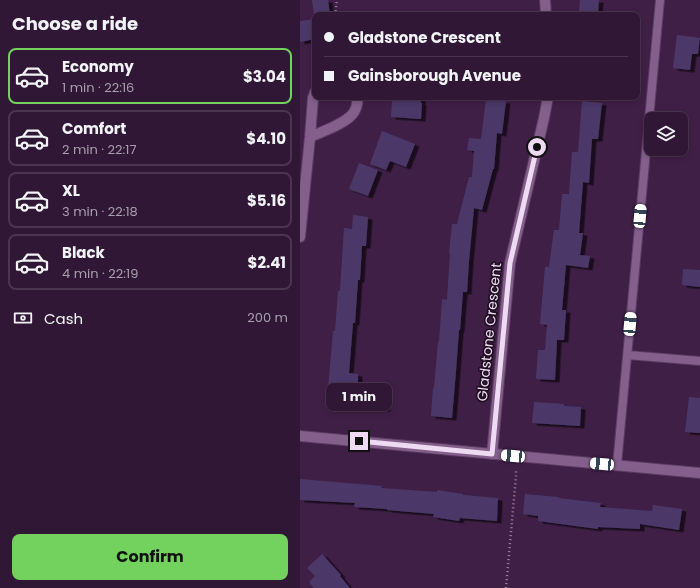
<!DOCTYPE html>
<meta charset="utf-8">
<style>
:root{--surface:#301735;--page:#3c2441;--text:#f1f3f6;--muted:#a89fad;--line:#4b3650;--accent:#72d25d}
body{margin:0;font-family:Poppins,sans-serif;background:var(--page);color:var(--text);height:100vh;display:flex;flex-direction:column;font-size:15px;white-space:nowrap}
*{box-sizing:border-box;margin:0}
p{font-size:13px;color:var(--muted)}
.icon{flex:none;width:22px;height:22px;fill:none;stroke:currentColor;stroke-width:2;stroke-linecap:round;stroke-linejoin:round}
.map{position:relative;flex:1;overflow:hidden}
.side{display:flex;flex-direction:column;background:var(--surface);width:300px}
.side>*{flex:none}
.hud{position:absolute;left:12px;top:12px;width:328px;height:88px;border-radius:8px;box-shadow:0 2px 6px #0003,0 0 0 1px var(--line);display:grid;align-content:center;height:88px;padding:0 12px;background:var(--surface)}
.tools{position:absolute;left:344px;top:112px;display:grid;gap:8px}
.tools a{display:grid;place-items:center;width:44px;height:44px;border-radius:8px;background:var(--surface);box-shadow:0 2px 6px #0003,0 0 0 1px var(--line);font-size:20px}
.end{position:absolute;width:18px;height:18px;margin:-9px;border:5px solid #efdaf3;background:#111;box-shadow:0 0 0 2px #111}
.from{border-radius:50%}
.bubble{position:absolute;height:28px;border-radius:8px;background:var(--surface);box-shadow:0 2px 6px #0003,0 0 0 1px var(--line);font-size:13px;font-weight:700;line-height:28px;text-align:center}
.car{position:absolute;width:12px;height:24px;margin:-12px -6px;border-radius:5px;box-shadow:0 0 3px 1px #0007;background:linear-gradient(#fff 24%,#345 0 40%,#fff 0 76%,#345 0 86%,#fff 0)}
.hud b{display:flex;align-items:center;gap:14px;height:38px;font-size:15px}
.hud b+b{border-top:1px solid var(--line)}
.hud i{width:10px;height:10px;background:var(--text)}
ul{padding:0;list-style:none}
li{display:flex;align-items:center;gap:12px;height:56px;margin:0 8px 6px;padding:0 4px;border:2px solid var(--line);border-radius:8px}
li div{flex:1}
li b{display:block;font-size:15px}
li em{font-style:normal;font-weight:700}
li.current{border-color:var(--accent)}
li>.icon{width:36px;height:36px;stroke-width:1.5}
h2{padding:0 12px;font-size:18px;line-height:48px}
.pay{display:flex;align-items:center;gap:10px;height:44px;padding:0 12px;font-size:15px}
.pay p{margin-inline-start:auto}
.cta{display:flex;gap:8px;margin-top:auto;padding:8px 12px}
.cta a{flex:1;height:46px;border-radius:8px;background:var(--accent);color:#111;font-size:16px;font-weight:700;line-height:46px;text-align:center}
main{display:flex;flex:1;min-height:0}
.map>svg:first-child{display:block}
.building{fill:#4b3968;filter:url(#shadow)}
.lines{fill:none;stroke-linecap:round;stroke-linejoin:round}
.service-casing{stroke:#5a3c60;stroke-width:10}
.minor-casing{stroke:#5a3c60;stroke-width:12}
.tertiary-casing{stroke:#5a3c60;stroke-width:12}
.path{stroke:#a086a5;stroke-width:2.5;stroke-dasharray:1 3;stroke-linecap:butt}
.service{stroke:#845f8c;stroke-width:8}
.minor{stroke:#845f8c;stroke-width:10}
.tertiary{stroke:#845f8c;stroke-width:10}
.route{stroke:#efdaf3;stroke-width:5}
.labels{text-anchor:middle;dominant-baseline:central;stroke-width:3.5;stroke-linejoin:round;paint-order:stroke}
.street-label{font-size:14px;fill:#efdaf3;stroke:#1f1022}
</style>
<main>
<section class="side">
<h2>Choose a ride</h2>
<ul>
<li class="current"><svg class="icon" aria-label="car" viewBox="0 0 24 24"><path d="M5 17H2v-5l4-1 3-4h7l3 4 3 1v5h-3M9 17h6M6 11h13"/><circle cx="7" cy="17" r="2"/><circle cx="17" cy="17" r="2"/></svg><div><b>Economy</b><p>1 min · 22:16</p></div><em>$3.04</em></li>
<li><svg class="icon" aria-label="car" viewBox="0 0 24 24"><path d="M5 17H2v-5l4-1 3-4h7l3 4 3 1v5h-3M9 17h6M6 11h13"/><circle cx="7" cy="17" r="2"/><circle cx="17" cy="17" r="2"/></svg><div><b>Comfort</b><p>2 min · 22:17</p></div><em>$4.10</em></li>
<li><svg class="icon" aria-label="car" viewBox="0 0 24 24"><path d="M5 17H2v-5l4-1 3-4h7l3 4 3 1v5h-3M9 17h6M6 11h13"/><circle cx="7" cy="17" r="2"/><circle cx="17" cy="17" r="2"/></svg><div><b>XL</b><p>3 min · 22:18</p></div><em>$5.16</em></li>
<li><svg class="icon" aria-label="car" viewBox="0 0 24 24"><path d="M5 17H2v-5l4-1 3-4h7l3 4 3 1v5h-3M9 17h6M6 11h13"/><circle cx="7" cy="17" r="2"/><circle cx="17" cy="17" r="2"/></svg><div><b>Black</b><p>4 min · 22:19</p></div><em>$2.41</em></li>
</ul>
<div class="pay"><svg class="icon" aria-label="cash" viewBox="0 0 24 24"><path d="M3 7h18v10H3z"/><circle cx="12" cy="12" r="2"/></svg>Cash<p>200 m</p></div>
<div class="cta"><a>Confirm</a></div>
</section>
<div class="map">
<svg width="400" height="588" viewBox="0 0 400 588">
<defs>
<filter id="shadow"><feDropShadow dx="4.5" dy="2.5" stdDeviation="0" flood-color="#0009"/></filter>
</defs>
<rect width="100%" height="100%" fill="#401f47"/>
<!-- building -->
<path class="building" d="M12 0H28L30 15H14Z
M280 0H299L298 13 279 12Z
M15 19V39L0 42V21Z
M377 35 400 38 398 54H392L390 70 373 68Z
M104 97H121V103H122L121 119 91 117 92 100 104 101Z
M186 99 206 101 202 134 197 133 194 169H193L182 210 174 208 169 261 167 292H163L160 330H159L156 371 152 418 131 416 133 388H134L138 342H139L142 299 147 300 150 253H149L152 224H157L169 177H172L174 151 167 150 169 138 181 139Z
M282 101 302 103 298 139H292L289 183 283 182 279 233H283L280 255 290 256 288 268 266 265 262 310H266L264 340H257L255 380 236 379 238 350H245L247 325 240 324 245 267H249L254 230H259L262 194H269L272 152H278Z
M82 131 115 144 106 167 90 161 86 170 70 164Z
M59 163 78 170 68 196 49 189Z
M53 215 68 217 66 246H62L60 280H58L55 323H53L49 373 58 374V383L87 385 86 409 68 408V403L33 401 34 390 28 389 33 331H35L38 291H40L44 228 52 229Z
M383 269 400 270V287L382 285Z
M389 397 400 398V433L385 432Z
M234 402 264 404V406L281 407 280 426 232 423Z
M0 479 82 486 81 488 137 492V490L163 494V495L198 498 197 521 160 518 159 521 133 517 134 514 87 510V509L54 507 55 503 0 500Z
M225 494 258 497V498L301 503 300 507 352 511 353 505 382 509 379 530 340 524V529L298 527V529L238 521V516L223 514Z
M22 554 41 575 40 576 50 588H14L9 582 15 576 7 568Z"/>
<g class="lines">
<!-- service casing -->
<g class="service-casing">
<path id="service" d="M328 355 400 361
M317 465 360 0"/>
</g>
<!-- minor casing -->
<g class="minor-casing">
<path id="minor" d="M245 0 246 15
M10 137C21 132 48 123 54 112 57 107 58 103 57 97
M0 237 10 137 13 98 15 92
M192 454 210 263 244 118 248 97"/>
</g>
<!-- tertiary casing -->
<g class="tertiary-casing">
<path id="tertiary" d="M0 436 400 473"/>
</g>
<!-- path -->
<path class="path" d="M35 15 37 0
M206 588 216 476V469"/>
<!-- service -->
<use href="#service" class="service"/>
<!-- minor -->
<use href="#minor" class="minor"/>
<!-- tertiary -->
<use href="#tertiary" class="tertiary"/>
</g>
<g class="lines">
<!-- route -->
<path class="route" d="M59 441 192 454 210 263 237 147"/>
</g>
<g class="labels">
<!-- street labels -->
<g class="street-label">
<text transform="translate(189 332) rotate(-84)">Gladstone Crescent</text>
</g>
</g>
</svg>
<div class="tools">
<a><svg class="icon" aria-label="layers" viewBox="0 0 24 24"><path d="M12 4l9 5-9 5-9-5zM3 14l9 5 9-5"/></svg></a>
</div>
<i class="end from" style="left:237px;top:147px"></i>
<i class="end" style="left:59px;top:441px"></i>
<div class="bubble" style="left:26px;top:383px;width:66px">1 min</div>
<i class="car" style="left:340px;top:216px;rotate:5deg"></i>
<i class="car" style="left:330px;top:324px;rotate:5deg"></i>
<i class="car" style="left:213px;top:456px;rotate:275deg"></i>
<i class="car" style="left:302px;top:464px;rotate:275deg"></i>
<div class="hud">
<b><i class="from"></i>Gladstone Crescent</b>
<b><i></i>Gainsborough Avenue</b>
</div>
</div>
</main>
